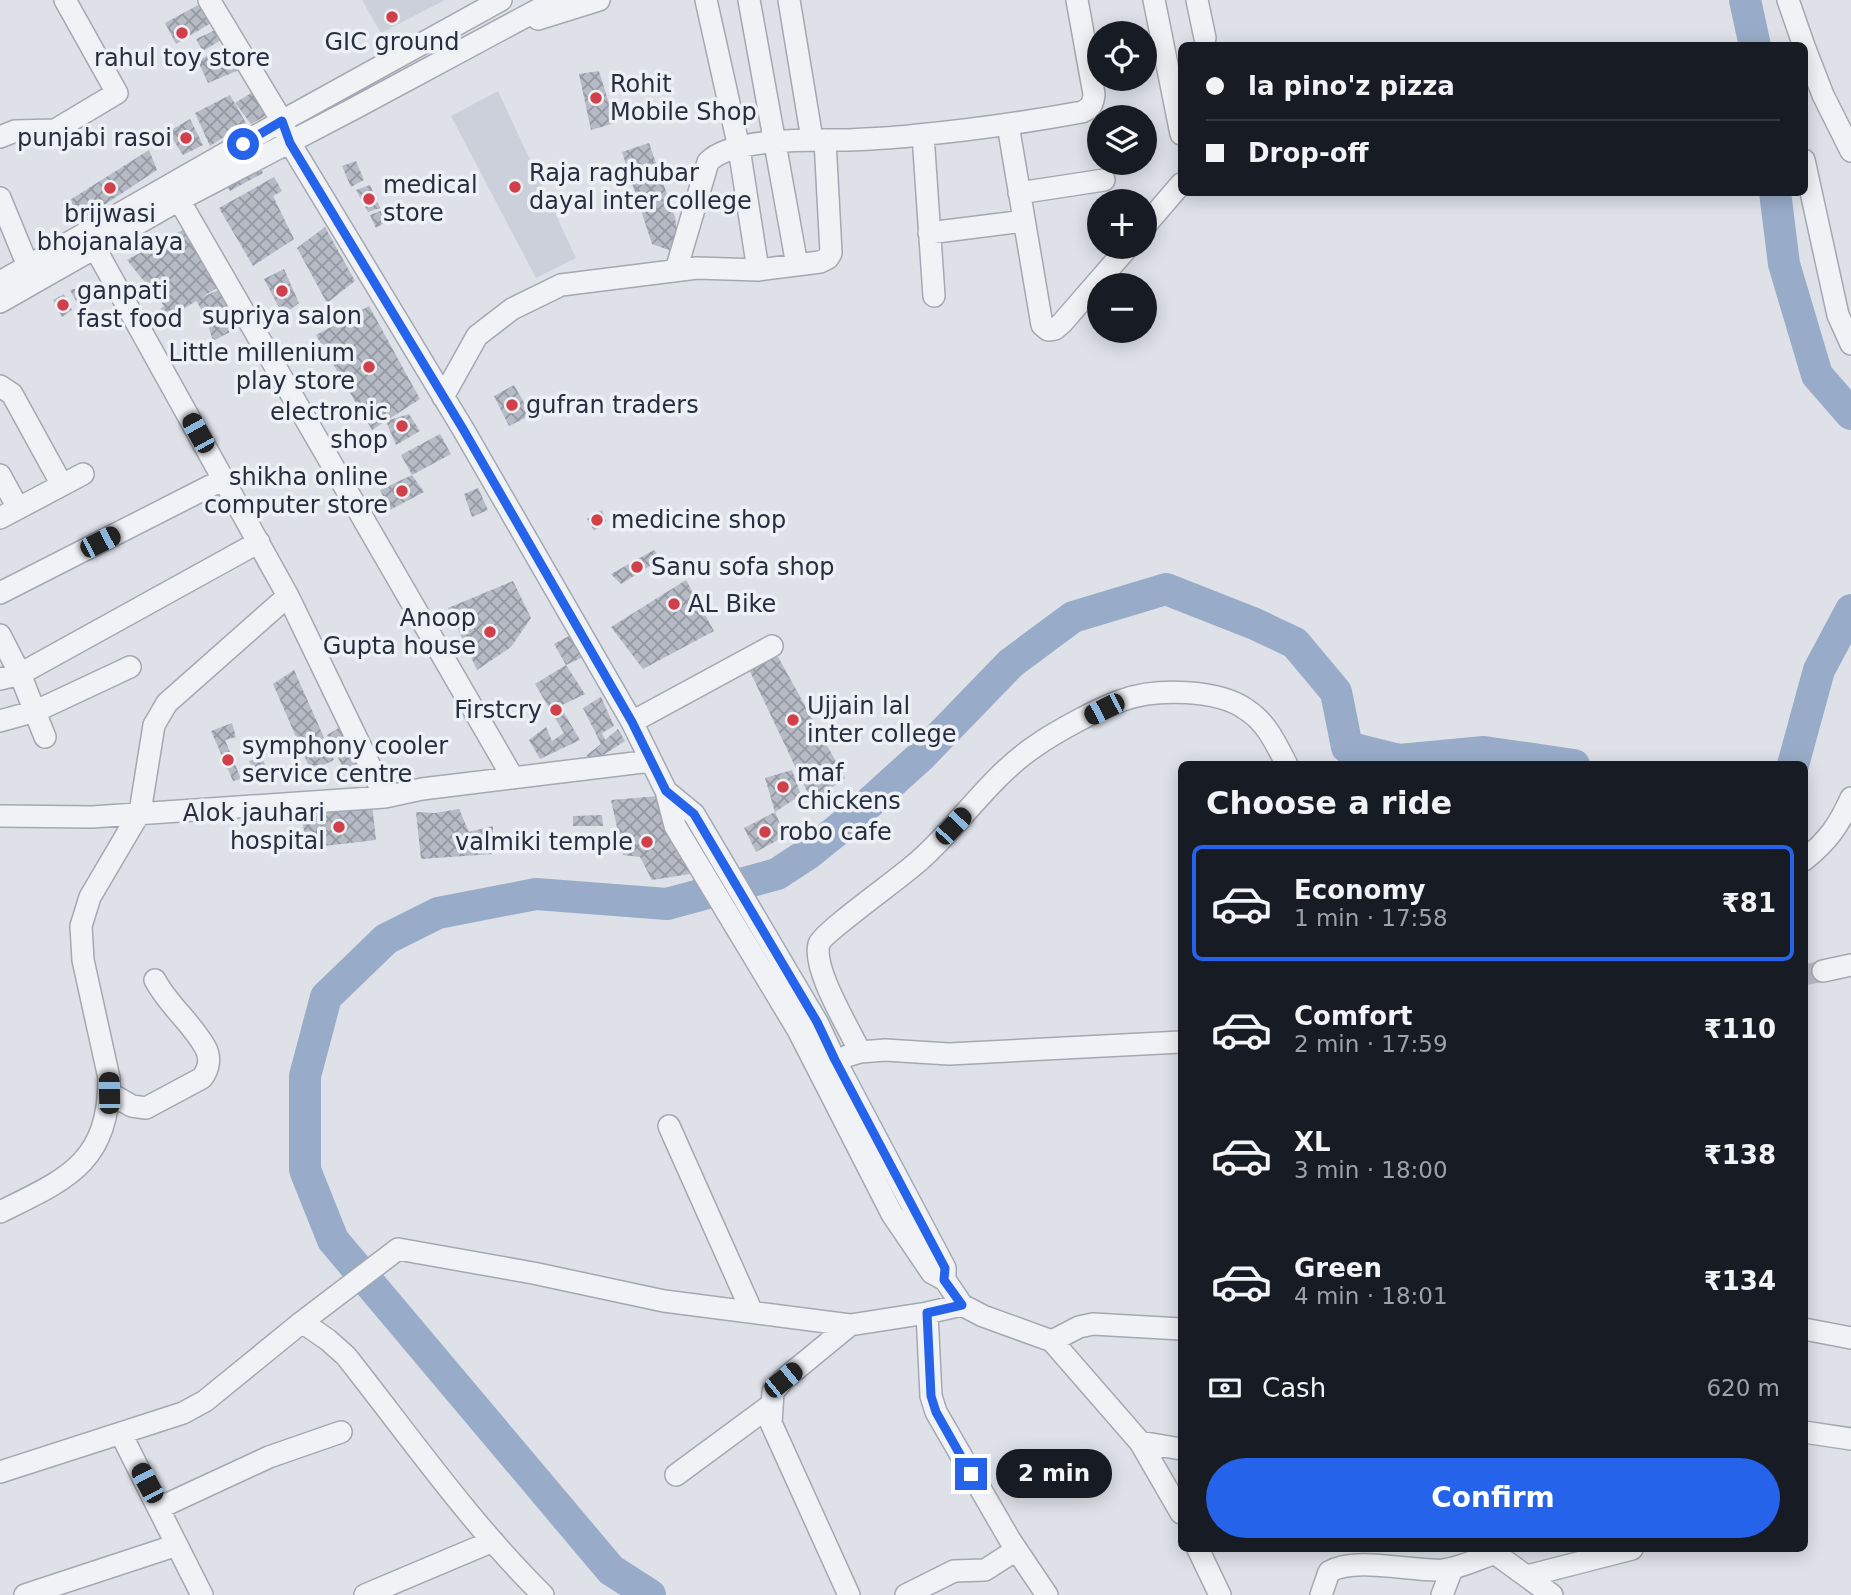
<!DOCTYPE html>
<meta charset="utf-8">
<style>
:root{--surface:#171b24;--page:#242831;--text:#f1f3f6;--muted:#9ea1a6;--line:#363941;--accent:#2563eb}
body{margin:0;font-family:"DejaVu Sans",sans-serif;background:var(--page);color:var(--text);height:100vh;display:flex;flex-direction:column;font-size:26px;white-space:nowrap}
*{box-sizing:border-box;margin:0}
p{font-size:23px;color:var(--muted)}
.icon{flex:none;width:38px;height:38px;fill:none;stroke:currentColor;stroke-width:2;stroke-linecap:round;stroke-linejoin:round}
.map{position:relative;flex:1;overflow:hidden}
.panel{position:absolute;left:1178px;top:761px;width:630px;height:791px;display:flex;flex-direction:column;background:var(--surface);border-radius:10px;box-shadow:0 4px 18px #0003}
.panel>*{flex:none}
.hud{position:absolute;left:1178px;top:42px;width:630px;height:154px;border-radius:10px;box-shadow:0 4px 18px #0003;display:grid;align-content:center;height:154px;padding:0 28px;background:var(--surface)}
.fabs{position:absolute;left:1087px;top:21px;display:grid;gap:14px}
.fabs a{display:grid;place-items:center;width:70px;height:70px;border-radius:50%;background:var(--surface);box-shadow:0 4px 18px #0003;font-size:35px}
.end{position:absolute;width:32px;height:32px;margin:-16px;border:9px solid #2563eb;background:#fff;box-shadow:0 0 0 4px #fff}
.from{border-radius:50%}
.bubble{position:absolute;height:49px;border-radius:24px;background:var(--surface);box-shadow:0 4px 18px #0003;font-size:23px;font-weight:700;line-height:49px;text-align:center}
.car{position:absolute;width:21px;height:42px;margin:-21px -10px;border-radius:9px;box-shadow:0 0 5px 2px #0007;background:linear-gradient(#222 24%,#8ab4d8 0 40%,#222 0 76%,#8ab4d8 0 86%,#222 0)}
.hud b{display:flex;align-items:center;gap:24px;height:66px;font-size:26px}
.hud b+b{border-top:2px solid var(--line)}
.hud i{width:18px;height:18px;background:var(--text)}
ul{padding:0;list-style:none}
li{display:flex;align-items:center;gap:21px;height:116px;margin:0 14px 10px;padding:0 14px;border:4px solid transparent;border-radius:10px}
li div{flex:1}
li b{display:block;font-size:26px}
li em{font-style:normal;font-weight:700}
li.on{border-color:var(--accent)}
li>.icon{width:63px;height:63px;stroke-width:1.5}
h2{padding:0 28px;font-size:32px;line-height:84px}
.pay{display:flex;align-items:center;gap:18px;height:77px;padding:0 28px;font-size:26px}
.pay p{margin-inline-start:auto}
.primary-button{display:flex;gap:14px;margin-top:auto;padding:14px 28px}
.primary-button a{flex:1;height:80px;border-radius:42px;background:var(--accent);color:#fff;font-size:28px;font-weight:700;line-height:80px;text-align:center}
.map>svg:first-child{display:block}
.built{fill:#ccd0da}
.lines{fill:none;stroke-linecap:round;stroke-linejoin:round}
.river{stroke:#98acc9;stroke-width:32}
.building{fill:url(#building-cross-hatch)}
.minor-tunnel{stroke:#b9bdc6;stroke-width:21;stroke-dasharray:21 10;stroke-linecap:butt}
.minor-casing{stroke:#a3a8b2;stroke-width:24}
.minor{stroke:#f0f2f6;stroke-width:21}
.route{stroke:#2563eb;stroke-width:9}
.poi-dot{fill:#d03f4a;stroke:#edf0f5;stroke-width:2.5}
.labels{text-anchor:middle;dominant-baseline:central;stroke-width:7;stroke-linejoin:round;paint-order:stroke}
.poi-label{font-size:24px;fill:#272e3f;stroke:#edf0f5;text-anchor:start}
</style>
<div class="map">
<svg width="1851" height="1595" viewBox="0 0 1851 1595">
<defs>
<pattern id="building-cross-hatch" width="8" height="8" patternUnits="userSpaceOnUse" patternTransform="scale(1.75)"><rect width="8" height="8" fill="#b5bac5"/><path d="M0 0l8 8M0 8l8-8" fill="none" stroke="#9398a1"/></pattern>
</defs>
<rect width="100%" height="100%" fill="#dee1e8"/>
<!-- built -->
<path class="built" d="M362 0H445L381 33Z
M498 91 576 258 536 278 451 116Z"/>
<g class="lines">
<!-- river -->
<path class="river" d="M1745 0 1755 46
M1775 192 1784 264 1817 375 1851 414
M1793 765 1819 670 1851 610
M650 1595 611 1570 333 1240 305 1170V1076L326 997 386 939 438 913 536 894 667 904 777 874 809 853 856 815 920 757 1011 663 1073 617 1166 589 1255 624 1295 643 1336 692 1347 747 1399 760 1484 752 1574 765"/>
</g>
<!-- building -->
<path class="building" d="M200 4 211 23 176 44 165 23Z
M215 30 221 40 203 51 196 39Z
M225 46 239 70 208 83 198 61Z
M599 71 615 123 591 130 579 74Z
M256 90 271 113 251 124 235 103Z
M230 95 246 123 210 146 195 113Z
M190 119 203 145 183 155 168 132Z
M649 143 675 217 680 254 652 244 622 152Z
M149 150 157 170 74 225 62 205Z
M257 160 263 173 230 191 224 178Z
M356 161 364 180 351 187 342 166Z
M274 177 282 191 273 196 294 239 253 266 219 208Z
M370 185 380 208 368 212 356 190Z
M383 210 389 220 376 228 370 215Z
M188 227 226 282 152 329 147 319 164 306 127 260Z
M325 227 355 281 327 303 297 248Z
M284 269 299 303 283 315 264 279Z
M81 287 90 304 80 308 70 290Z
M225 287 243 325 213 341 206 318 196 300Z
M64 294 72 310 62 317 53 300Z
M369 306 420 399 372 430 316 335Z
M514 385 531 415 509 426 494 396Z
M409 414 420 431 396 445 386 421Z
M440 434 451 454 412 475 424 492 390 510 380 490 412 475 401 455Z
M478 488 488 510 472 517 464 494Z
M602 510 606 521 594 531 587 519Z
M654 550 661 559 621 584 611 574Z
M686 580 714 631 643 669 611 627Z
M513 581 531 618 511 647 477 670 448 608Z
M569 636 583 657 566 665 554 644Z
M772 646 845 778 812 802 745 661Z
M566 665 585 694 560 706 580 740 540 759 529 740 546 727 552 741 564 733 535 684Z
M294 670 334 760 311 771 273 684Z
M601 697 614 726 602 733 605 740 618 729 625 741 591 763 587 755 601 744 583 708Z
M232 723 236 737 225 740 241 779 233 781 211 731Z
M342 726 365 773 345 772 327 735Z
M262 757 269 776 251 781 254 772 249 761Z
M792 770 801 795 775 812 765 778Z
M659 796 674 835 676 851 684 848 690 874 652 880 640 857 623 855 611 800Z
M372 804 376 840 307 848 301 814Z
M459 809 469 832 493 826 492 854 421 859 416 812 435 813Z
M775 812 785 836 756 852 744 828Z
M602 815 603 826H573V816Z"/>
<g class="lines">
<!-- minor-tunnel -->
<path class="minor-tunnel" d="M1804 975 1823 971"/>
<!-- minor casing -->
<g class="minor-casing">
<path id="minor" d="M209 0 282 121 290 143 463 429 632 722 666 791 675 826 798 1030 892 1214 932 1273 945 1280 962 1305 983 1316 1052 1341 1140 1442 1181 1513
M706 0 739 148 758 270
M749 0 797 265
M789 0 812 139
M1154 0 1181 134
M1197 0 1205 38
M1788 0 1804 46
M538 19 599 0
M1804 46 1823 95 1851 151
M1008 125 1042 325 1048 330 1055 329 1062 323 1128 247
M923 135 934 296
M0 137 15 131 55 130 117 93 65 0
M1804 160 1838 315 1851 344
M1019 193 1104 180
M0 198 28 266
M179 200 513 778
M1144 227 1181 184
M929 233 1024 221
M95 248 288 596 385 797
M676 270 708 162C732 137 815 140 848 140 871 139 895 138 918 135 973 130 1027 122 1082 112 1091 108 1093 104 1094 94L1077 0
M0 282 282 121 501 0
M0 302 179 200 355 108 556 0
M0 386 12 394 62 485
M443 397 477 336 512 309 561 285 697 268 758 270 820 262 828 258 831 253 825 140
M0 475 18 508
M0 518 83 474
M0 593 224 479
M0 635 20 674 45 737
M0 679 20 674 259 542
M0 721 36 711 130 667
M632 722 772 646
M666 791 694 814 817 1022 835 1060 945 1268V1280
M0 816 92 817 385 797 422 789 651 761
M1804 860C1828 841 1839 825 1851 798
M1823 971 1851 965
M860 1052C849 1028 812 969 819 944 823 932 906 874 921 859 960 824 990 777 1034 747 1055 732 1099 708 1123 700 1155 688 1219 689 1247 710 1267 723 1276 744 1287 765
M847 1056 860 1052 885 1050 949 1054 1181 1042
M109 1093 132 1106 146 1108 202 1078C209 1069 211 1057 205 1047 191 1022 168 1005 155 980
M669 1126 752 1312
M0 1212C67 1179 109 1163 109 1078L83 960 81 926 90 897 140 812 154 725 167 703 288 596
M927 1313 931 1396 936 1412 1010 1540 1047 1595
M302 1322 398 1249 533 1273 664 1301 850 1325
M1804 1329 1851 1338
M1052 1341 1079 1327 1093 1324 1181 1329
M1804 1432 1851 1439
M121 1434 202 1595
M1140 1442 1181 1449
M0 1472 183 1413 205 1401 302 1322 328 1340 346 1356C410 1437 470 1523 543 1595
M676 1475 771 1405
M159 1508 269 1457 341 1432
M1198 1549 1220 1595
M1489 1549 1552 1595
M1527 1576 1632 1549
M25 1595 177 1545
M365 1595 493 1541
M849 1595 771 1423 773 1392 783 1380 850 1325 927 1313 962 1305
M906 1595 954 1571 985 1570 1016 1550
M1321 1595 1329 1572C1355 1556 1412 1572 1443 1570 1460 1568 1478 1559 1495 1553
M1442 1595 1452 1569"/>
</g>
<!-- minor -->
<use href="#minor" class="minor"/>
</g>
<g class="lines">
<!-- route -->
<path class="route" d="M243 144 282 121 290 143 463 429 632 722 666 791 694 814 817 1022 835 1060 945 1268 944 1280 962 1305 927 1313 931 1396 936 1412 971 1474"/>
</g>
<!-- markers -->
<g class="poi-dot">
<circle cx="392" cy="17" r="7"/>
<circle cx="182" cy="33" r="7"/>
<circle cx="596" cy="98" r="7"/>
<circle cx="186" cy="138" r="7"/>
<circle cx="515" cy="187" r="7"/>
<circle cx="110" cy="188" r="7"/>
<circle cx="369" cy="199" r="7"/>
<circle cx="282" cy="291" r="7"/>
<circle cx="63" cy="305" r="7"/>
<circle cx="369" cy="367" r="7"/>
<circle cx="512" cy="405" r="7"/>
<circle cx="402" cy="426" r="7"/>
<circle cx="402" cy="491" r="7"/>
<circle cx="597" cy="520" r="7"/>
<circle cx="637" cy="567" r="7"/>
<circle cx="674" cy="604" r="7"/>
<circle cx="490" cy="632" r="7"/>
<circle cx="556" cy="710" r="7"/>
<circle cx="793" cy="720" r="7"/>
<circle cx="228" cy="760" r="7"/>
<circle cx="783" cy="787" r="7"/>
<circle cx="339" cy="827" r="7"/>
<circle cx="765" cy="832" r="7"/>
<circle cx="647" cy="842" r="7"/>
</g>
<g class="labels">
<!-- poi labels -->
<g class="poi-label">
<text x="392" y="42" text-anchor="middle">GIC ground</text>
<text x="182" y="58" text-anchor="middle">rahul toy store</text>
<text x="610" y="84">Rohit<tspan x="610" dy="28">Mobile Shop</tspan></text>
<text x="172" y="138" text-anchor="end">punjabi rasoi</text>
<text x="529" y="173">Raja raghubar<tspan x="529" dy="28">dayal inter college</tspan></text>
<text x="383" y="185">medical<tspan x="383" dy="28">store</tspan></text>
<text x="110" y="214" text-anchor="middle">brijwasi<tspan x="110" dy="28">bhojanalaya</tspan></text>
<text x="77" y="291">ganpati<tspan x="77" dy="28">fast food</tspan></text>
<text x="282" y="316" text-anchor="middle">supriya salon</text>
<text x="355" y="353" text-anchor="end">Little millenium<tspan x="355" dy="28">play store</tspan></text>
<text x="526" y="405">gufran traders</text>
<text x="388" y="412" text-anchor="end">electronic<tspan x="388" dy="28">shop</tspan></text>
<text x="388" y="477" text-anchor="end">shikha online<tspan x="388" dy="28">computer store</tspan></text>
<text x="611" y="520">medicine shop</text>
<text x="651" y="567">Sanu sofa shop</text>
<text x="688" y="604">AL Bike</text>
<text x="476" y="618" text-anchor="end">Anoop<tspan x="476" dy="28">Gupta house</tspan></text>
<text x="807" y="706">Ujjain lal<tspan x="807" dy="28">inter college</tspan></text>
<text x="542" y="710" text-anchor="end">Firstcry</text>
<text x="242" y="746">symphony cooler<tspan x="242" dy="28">service centre</tspan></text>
<text x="797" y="773">maf<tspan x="797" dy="28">chickens</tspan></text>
<text x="325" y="813" text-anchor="end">Alok jauhari<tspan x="325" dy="28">hospital</tspan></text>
<text x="779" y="832">robo cafe</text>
<text x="633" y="842" text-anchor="end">valmiki temple</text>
</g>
</g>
</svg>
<div class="fabs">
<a><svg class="icon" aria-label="locate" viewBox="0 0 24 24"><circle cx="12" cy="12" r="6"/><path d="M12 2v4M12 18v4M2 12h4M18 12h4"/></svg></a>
<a><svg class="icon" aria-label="layers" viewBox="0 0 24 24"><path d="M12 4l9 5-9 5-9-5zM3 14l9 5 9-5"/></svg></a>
<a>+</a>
<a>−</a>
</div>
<i class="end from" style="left:243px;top:144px"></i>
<i class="end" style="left:971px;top:1474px"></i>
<div class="bubble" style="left:996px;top:1449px;width:116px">2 min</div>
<i class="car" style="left:198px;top:433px;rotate:331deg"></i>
<i class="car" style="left:100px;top:542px;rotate:63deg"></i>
<i class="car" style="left:1104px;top:709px;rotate:243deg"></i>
<i class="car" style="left:953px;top:826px;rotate:43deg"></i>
<i class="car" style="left:109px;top:1093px;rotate:359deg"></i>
<i class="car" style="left:783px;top:1380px;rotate:51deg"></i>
<i class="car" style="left:147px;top:1483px;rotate:332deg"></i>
<div class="hud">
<b><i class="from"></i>la pino'z pizza</b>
<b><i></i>Drop-off</b>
</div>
<section class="panel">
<h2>Choose a ride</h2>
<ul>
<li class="on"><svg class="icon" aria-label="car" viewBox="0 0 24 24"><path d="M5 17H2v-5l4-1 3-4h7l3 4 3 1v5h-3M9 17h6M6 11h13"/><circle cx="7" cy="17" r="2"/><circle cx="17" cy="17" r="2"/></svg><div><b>Economy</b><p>1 min · 17:58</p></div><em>₹81</em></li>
<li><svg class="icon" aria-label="car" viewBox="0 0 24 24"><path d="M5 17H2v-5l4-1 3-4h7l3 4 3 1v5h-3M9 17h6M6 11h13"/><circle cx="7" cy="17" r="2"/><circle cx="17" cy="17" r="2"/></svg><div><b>Comfort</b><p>2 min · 17:59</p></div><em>₹110</em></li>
<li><svg class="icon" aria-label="car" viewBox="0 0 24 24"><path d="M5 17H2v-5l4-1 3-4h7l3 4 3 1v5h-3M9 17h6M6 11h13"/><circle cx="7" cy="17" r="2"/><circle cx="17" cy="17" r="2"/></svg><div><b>XL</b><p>3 min · 18:00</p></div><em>₹138</em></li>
<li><svg class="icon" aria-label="car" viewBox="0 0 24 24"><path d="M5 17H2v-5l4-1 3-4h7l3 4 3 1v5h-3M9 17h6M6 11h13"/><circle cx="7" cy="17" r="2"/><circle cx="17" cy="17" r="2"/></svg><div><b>Green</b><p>4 min · 18:01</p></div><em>₹134</em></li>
</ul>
<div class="pay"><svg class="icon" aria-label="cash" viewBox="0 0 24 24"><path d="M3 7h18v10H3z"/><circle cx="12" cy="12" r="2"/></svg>Cash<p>620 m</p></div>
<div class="primary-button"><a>Confirm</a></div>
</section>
</div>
